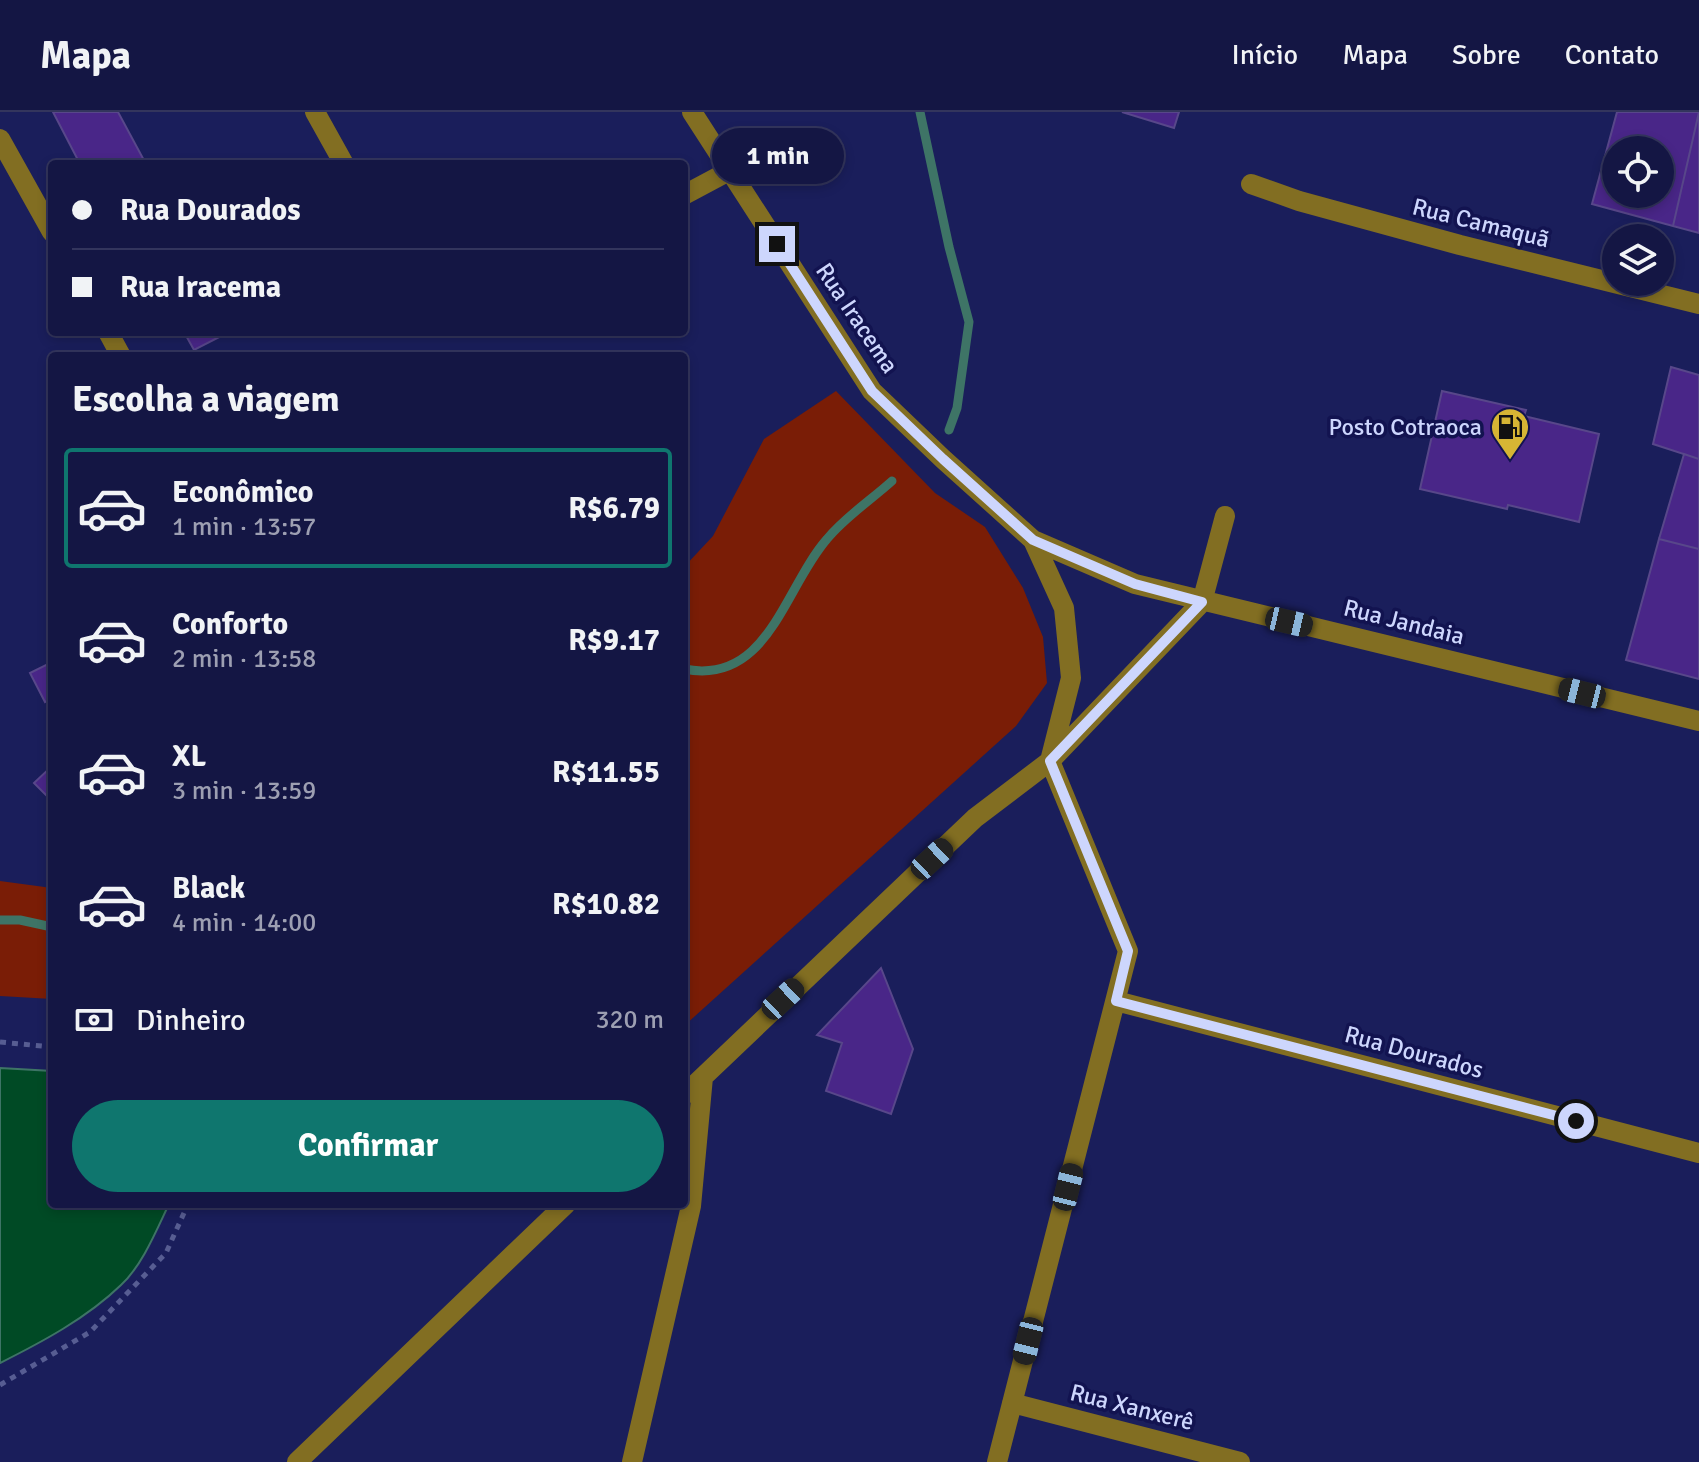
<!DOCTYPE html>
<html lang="pt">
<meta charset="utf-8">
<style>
:root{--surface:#141644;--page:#1d1f4b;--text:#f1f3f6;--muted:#9d9fb2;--line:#33355d;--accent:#0f766e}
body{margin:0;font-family:Signika,sans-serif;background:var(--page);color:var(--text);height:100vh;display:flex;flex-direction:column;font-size:30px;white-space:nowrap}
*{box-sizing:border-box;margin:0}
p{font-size:26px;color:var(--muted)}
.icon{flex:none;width:44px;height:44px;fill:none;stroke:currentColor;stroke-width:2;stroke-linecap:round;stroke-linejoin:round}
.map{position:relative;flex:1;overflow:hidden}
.side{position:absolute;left:48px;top:240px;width:640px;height:856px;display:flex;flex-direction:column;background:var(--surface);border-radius:8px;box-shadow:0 4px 12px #0003,0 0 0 2px var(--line)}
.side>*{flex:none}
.guide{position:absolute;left:48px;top:48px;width:640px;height:176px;border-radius:8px;box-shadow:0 4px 12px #0003,0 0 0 2px var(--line);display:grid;align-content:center;height:176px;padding:0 24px;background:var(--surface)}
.buttons{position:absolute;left:1602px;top:24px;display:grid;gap:16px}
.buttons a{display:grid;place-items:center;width:72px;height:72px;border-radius:50%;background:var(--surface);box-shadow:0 4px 12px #0003,0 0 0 2px var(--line);font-size:40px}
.end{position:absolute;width:36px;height:36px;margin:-18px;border:10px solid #cdd6fd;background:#111;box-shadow:0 0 0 4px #111}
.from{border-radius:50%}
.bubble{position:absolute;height:56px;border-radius:28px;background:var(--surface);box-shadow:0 4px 12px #0003,0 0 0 2px var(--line);font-size:26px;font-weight:800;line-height:56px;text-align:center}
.car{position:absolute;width:24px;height:48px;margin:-24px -12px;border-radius:10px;box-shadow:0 0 6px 2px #0007;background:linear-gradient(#222 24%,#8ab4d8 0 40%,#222 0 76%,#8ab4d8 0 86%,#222 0)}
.guide b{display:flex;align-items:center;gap:28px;height:76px;font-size:30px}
.guide b+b{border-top:2px solid var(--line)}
.guide i{width:20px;height:20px;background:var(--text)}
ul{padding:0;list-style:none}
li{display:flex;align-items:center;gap:24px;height:120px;margin:0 16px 12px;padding:0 8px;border:4px solid transparent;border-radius:8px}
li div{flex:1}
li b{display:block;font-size:30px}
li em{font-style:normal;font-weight:800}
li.selected{border-color:var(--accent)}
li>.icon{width:72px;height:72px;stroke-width:1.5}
h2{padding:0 24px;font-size:36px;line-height:96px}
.pay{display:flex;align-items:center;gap:20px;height:88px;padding:0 24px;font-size:30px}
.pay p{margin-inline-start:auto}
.action{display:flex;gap:16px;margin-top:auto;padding:16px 24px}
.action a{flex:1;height:92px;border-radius:48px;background:var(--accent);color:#fff;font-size:32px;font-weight:800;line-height:92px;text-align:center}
header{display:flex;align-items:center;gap:48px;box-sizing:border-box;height:112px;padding:0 40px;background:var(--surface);border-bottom:2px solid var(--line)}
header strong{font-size:38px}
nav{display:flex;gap:44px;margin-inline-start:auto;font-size:28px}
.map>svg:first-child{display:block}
.green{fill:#7a1d06}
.water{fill:#004a25;stroke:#3e7466;stroke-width:2}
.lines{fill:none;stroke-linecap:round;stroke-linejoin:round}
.stream{stroke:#3e7466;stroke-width:9}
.building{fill:#492688;stroke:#58478a;stroke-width:2;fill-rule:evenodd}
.path{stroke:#575d92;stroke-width:5;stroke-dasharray:6 6;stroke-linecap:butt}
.minor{stroke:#826e22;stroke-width:20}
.route{stroke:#cdd6fd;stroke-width:10}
.labels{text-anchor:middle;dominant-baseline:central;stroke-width:7;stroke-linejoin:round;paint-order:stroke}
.street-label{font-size:24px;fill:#cdd6fd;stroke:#121350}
.poi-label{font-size:24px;fill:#cdd6fd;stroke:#121350;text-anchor:end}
</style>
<header>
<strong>Mapa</strong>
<nav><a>Início</a><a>Mapa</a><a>Sobre</a><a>Contato</a></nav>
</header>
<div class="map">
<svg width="1699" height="1350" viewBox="0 0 1699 1350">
<rect width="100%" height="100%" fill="#1a1e5b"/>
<!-- green -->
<path class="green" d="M836 279 935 381 985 415 1023 476 1043 525 1047 571 1016 614 684 914V455L713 424 764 327Z
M0 769 52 776V887L0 884Z"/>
<!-- water -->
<path class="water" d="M0 956 52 959V1092H169C157 1117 142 1154 121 1173 87 1206 42 1230 0 1251Z"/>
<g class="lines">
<!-- stream -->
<path class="stream" d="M920 0 949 135 969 210 957 296 949 318
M684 557C768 574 784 476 827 427 845 405 871 388 892 369
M0 808H20L52 815"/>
</g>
<!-- building -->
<path class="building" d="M53 0H118L146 52H80Z
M1122 0H1179L1174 16Z
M1617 0H1699L1673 114 1592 92ZM1616 38H1660V82H1616Z
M1699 0V121L1673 114Z
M184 220H229L194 238Z
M1671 255 1699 263V347L1653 332Z
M1442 279 1526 298 1524 304 1599 322 1579 410 1508 393 1507 397 1420 377Z
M1684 342 1699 347V437L1659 427Z
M1659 427 1699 437V567L1626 548Z
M52 550V586L45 590 30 561Z
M52 654V686L51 688 34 671Z
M881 856 913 937 891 1002 826 979 842 931 817 923Z"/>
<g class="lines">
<!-- path -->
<path class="path" d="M0 930 52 935
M0 1273 90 1220 166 1141 188 1092"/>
<!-- minor -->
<path class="minor" d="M315 0 344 52
M692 0 872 279 943 347 1033 428 1135 472 1699 609
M0 27 52 120
M1251 72 1299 89 1460 133 1699 192
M684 83 729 59
M108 220 121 244
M1033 428 1064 496 1071 566 1051 645
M1116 889 1699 1041
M684 983 975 706 1050 649 1202 490 1225 404
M1012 1291 1240 1350
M297 1350 566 1092
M632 1350 691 1094 703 965
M997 1350 1128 839 1050 649"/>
</g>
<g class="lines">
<!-- route -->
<path class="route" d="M777 132 872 279 943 347 1033 428 1135 472 1202 490 1050 649 1128 839 1116 889 1576 1009"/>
</g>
<!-- icons -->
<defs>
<g id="fuel-pin" transform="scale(2)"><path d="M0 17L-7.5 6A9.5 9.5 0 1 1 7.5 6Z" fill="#d6b534" stroke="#121350"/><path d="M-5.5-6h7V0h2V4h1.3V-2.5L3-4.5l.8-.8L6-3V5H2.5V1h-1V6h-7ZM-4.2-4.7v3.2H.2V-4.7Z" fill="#111"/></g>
</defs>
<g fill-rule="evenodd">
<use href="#fuel-pin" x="1510" y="315"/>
</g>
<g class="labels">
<!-- street labels -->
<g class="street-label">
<text transform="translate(1481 111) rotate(14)">Rua Camaquã</text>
<text transform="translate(857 206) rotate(56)">Rua Iracema</text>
<text transform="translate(1404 510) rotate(14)">Rua Jandaia</text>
<text transform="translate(1414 940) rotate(15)">Rua Dourados</text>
<text transform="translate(1132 1295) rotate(14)">Rua Xanxerê</text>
</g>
<!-- poi labels -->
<g class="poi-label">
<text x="1482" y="315">Posto Cotraoca</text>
</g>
</g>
</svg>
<div class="buttons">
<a><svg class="icon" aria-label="locate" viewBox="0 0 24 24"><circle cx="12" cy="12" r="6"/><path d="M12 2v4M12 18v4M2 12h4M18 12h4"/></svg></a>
<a><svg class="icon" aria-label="layers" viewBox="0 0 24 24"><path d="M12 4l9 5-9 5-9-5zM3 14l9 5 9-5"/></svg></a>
</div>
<i class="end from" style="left:1576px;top:1009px"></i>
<i class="end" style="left:777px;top:132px"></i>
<div class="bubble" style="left:712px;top:16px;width:132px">1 min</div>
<i class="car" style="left:1289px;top:510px;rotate:103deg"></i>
<i class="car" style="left:1582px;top:581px;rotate:284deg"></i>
<i class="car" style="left:932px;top:747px;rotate:47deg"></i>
<i class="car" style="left:783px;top:887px;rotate:47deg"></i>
<i class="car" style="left:1068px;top:1075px;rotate:14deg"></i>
<i class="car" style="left:1028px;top:1229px;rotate:194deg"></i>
<div class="guide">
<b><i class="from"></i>Rua Dourados</b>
<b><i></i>Rua Iracema</b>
</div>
<section class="side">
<h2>Escolha a viagem</h2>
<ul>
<li class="selected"><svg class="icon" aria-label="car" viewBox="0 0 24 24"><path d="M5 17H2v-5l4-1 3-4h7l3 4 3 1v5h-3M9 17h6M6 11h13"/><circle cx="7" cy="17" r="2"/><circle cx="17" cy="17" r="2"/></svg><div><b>Econômico</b><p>1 min · 13:57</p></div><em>R$6.79</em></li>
<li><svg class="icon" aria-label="car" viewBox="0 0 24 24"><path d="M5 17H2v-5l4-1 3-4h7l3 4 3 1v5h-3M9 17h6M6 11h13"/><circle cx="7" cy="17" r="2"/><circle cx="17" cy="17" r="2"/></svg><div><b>Conforto</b><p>2 min · 13:58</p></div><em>R$9.17</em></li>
<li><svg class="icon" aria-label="car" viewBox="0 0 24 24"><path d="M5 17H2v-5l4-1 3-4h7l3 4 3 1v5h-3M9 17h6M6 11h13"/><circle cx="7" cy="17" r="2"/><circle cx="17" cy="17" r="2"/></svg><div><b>XL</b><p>3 min · 13:59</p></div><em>R$11.55</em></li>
<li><svg class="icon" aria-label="car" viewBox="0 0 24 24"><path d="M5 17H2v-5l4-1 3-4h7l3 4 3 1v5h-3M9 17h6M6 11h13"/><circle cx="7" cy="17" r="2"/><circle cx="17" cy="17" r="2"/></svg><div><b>Black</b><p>4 min · 14:00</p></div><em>R$10.82</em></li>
</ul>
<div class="pay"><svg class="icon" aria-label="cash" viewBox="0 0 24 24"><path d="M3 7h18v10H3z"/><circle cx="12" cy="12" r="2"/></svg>Dinheiro<p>320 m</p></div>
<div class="action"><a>Confirmar</a></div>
</section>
</div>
